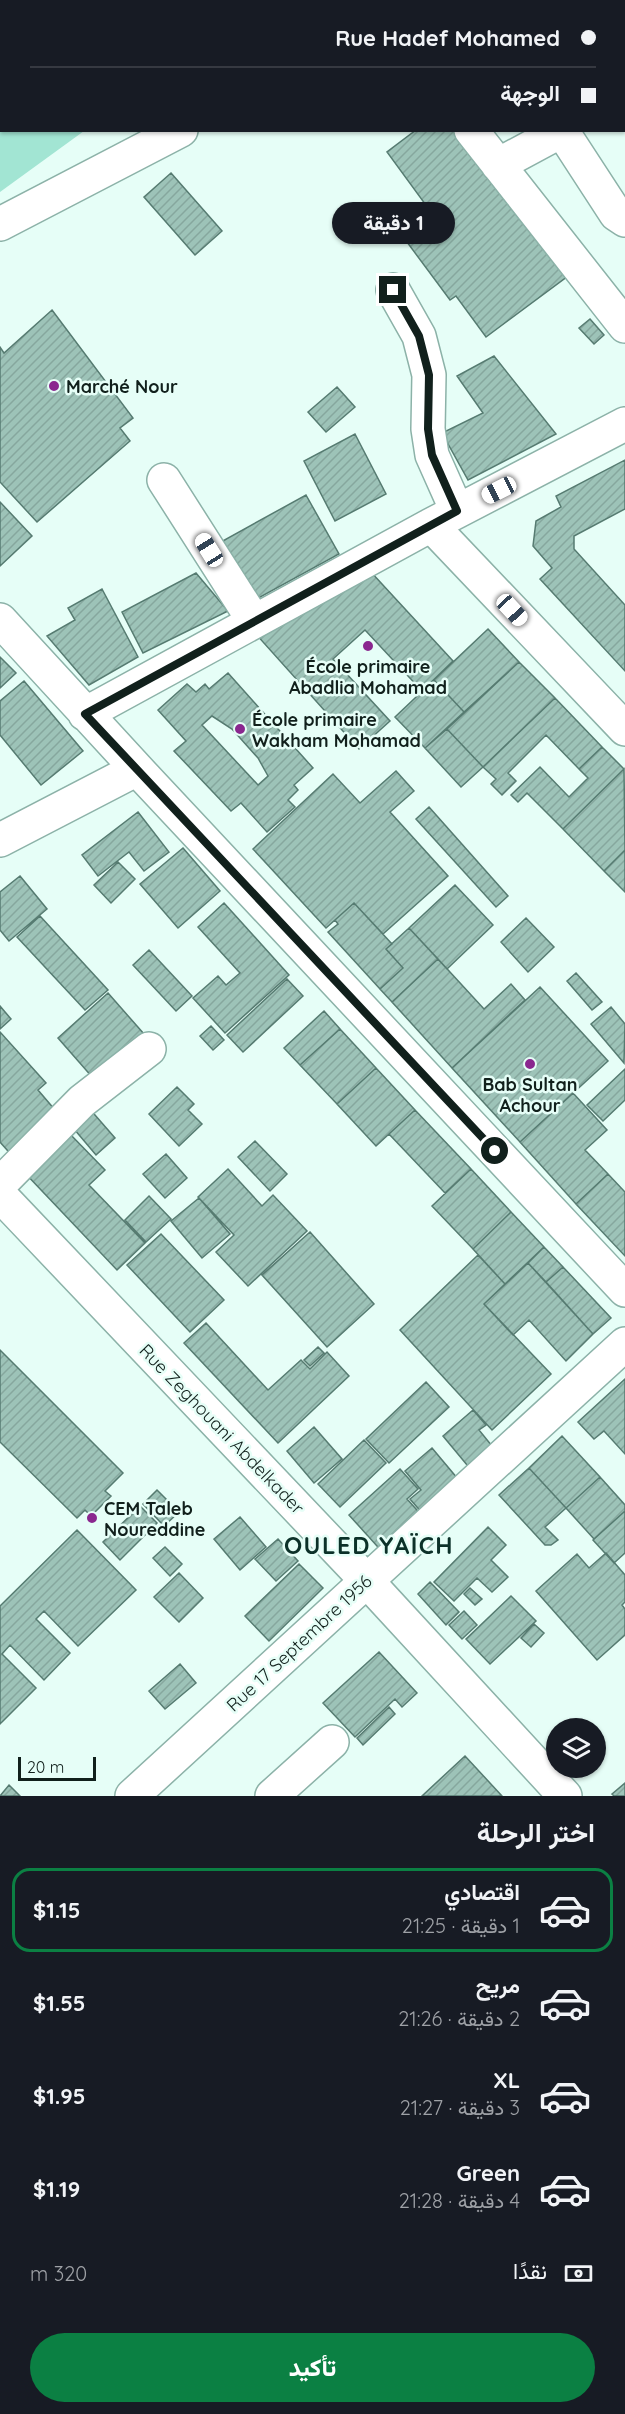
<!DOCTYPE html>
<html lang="ar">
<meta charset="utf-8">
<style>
:root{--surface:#171b24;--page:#242831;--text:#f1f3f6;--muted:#9ea1a6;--line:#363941;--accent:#0b8043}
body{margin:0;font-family:Quicksand,Vazirmatn,sans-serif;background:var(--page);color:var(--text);direction:rtl;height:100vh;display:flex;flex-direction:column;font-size:22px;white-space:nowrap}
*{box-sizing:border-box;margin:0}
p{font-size:20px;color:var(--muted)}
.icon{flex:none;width:33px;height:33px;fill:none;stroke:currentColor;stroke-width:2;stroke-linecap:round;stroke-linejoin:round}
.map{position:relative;height:1796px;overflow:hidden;direction:ltr}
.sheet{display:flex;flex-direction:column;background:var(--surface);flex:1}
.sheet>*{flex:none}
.banner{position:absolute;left:0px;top:0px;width:626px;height:132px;box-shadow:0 2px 4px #0004;direction:rtl;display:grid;align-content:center;height:132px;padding:0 30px;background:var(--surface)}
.fabs{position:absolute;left:546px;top:1718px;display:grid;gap:12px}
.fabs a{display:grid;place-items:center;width:60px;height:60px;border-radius:50%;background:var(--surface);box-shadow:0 2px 4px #0004;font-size:30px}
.scale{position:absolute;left:18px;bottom:15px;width:78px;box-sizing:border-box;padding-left:6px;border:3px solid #11201c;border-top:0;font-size:16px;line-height:21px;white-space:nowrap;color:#11201c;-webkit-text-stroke:4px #e6fef7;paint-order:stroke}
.end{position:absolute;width:27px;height:27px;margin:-14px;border:8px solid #11201c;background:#fff;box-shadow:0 0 0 3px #fff}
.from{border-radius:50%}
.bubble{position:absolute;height:42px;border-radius:21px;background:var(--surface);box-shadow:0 2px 4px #0004;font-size:20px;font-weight:800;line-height:42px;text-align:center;direction:rtl}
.car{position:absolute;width:18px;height:36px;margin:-18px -9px;border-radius:8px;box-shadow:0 0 4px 2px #0007;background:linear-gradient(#fff 24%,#345 0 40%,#fff 0 76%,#345 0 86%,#fff 0)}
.banner b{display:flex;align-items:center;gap:21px;height:57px;font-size:22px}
.banner b+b{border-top:2px solid var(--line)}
.banner i{width:15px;height:15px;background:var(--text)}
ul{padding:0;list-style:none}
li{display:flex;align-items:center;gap:18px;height:84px;margin:0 12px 9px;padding:0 18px;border:3px solid transparent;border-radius:18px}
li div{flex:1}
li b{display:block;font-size:22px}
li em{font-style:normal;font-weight:800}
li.active{border-color:var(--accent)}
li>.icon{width:54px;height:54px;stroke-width:1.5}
h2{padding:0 30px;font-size:27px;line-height:72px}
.pay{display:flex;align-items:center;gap:15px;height:66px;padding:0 30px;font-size:22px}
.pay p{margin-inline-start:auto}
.primary-button{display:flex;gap:12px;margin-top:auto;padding:12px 30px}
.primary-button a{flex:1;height:69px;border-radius:36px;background:var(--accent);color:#fff;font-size:24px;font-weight:800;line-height:69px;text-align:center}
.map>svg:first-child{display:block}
.green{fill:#a2e5d3}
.building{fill:url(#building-hatch);stroke:#567b71;stroke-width:1.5;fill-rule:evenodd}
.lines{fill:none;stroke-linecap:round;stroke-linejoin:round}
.minor-casing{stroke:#8cb2a8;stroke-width:36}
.minor{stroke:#fff;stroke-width:33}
.route{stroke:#11201c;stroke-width:8}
.poi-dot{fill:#8a278f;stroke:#e6fef7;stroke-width:2}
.labels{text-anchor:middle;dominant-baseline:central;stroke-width:5;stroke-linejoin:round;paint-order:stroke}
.poi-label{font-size:18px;font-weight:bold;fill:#11201c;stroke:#e6fef7;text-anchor:start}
.street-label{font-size:18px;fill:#11201c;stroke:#e6fef7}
.district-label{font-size:24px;font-weight:bold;letter-spacing:1.5px;fill:#0c3129;stroke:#e6fef7}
</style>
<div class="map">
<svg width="625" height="1796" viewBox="0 0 625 1796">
<defs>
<pattern id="building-hatch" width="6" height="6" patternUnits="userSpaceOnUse" patternTransform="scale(1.5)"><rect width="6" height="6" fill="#9dc3b8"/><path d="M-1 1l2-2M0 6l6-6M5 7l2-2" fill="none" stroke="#86a79e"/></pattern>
</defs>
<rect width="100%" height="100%" fill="#e6fef7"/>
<!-- green -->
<path class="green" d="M0 0 103 1 2 2V130L84 131 0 192Z"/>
<!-- building -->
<path class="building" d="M124 0H167L165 2Z
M230 0H288L289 2H231Z
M416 130H460L568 276 486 337 456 296 450 300 401 234 431 212 387 152Z
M171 173 222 231 195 255 144 197Z
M52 310 133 418 120 428 130 441 37 522 0 482V347L4 353Z
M590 319 604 335 594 344 579 328Z
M494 356 556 434 468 480 442 433 483 413 457 376Z
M337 387 355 407 326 432 308 412Z
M355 434 386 494 335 521 304 461Z
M625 460V509L574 536V549L625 605V671L540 579 552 568 533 546 536 521 561 507 556 496Z
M306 495 339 554 251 602 219 543Z
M0 502 32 536 0 566Z
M370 571 453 661 422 691 365 630 333 659 390 721 359 749 254 632Z
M196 573 228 611 143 653 122 612Z
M102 589 138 657 89 685 47 636 75 620 68 608Z
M488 629 519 662 464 712 434 680Z
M0 657 16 673 0 688Z
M519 662 555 698 483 767 447 729Z
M228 673 313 768 294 785 298 790 288 800 295 807 267 832 241 803 231 811 174 751 186 741 158 710 187 684 196 692 205 684 209 689ZM212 716 232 729 258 758 268 776 258 785 202 725Z
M434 680 464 712 425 748 395 717Z
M24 681 83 751 41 785 0 735V701Z
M555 698 602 747 579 769 546 735 508 773 516 781 502 795 491 784 496 779 483 767Z
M447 729 483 767 461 787 425 748Z
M602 747 624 769 563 829 527 793 518 802 511 795 540 767 569 797 588 778 579 769Z
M624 769 625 850 604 871 563 829Z
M396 771 414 791 390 812 448 876 383 934 354 903 326 928 253 849 333 774 360 803Z
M429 807 508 896 496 907 416 819Z
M138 812 169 852 144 871 129 852 98 876 82 855Z
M183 848 220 891 178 928 140 884Z
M625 850V892L604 871Z
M118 862 135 879 111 903 94 885Z
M20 876 47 909 9 941 0 930V892Z
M455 885 493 925 447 969 409 928Z
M224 903 289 975 225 1033 193 998 218 976 226 985 240 973 198 927Z
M354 903 392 944 386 949 403 968 380 989 328 932 338 924 335 920Z
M40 916 108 990 85 1010 17 937Z
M526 918 554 947 528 972 501 942Z
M409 928 438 959 392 1002 380 989 403 968 386 949Z
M149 950 192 996 176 1011 133 965Z
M438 959 484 1009 511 984 525 1000 452 1068 392 1002Z
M576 973 602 1002 592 1010 567 981Z
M287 979 303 996 243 1052 227 1035Z
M540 987 608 1061 520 1142 452 1068Z
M108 993 144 1034 93 1078 58 1038Z
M0 1006 11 1019 0 1029Z
M611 1007 625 1024 624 1063 591 1024Z
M324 1011 340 1029 300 1065 284 1048Z
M211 1026 224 1040 213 1050 200 1036Z
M340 1029 376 1068 337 1104 300 1065Z
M0 1032 46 1083 38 1090 61 1117 15 1159 0 1142Z
M376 1068 415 1110 376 1146 337 1104Z
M625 1069V1100L603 1121 587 1105Z
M177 1087 194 1104 188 1110 202 1124 179 1146 149 1114Z
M573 1093 607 1130 585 1150 608 1174 576 1204 520 1142Z
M88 1107 115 1138 96 1155 69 1123Z
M415 1110 471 1169 445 1193 389 1134Z
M67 1131 105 1170 89 1185 145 1243 117 1270 24 1172Z
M255 1141 287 1174 270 1191 238 1157Z
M166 1154 187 1178 165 1198 143 1174Z
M228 1169 262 1206 273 1195 307 1231 248 1286 216 1252 234 1235 198 1197Z
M471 1169 511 1212 473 1249 432 1206Z
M608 1174 625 1192V1256L576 1204Z
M149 1196 171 1219 146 1242 125 1220Z
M199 1198 230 1234 202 1258 171 1221Z
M511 1212 544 1247 505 1284 473 1249Z
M310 1232 374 1304 327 1347 262 1275Z
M161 1234 224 1300 190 1332 127 1265Z
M544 1247 563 1267 546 1282 528 1263Z
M478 1255 505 1284 484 1304 551 1374 492 1430 400 1330Z
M528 1263 593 1334 566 1361 529 1320 513 1335 484 1304Z
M563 1267 611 1318 593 1334 546 1282Z
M206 1323 268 1390 301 1360 310 1369 327 1352 349 1376 278 1443 184 1343Z
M318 1347 324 1353 310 1366 304 1360Z
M0 1350 123 1473 105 1491 111 1496 91 1516 85 1510 77 1518 0 1442Z
M625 1379V1454L604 1431 594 1439 578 1422Z
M426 1382 449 1407 389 1463 366 1439Z
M473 1410 486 1425 479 1430 496 1451 472 1471 443 1436Z
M314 1427 342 1459 314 1483 287 1451Z
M562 1436 600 1477 566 1508 529 1468Z
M364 1440 386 1463 340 1507 318 1484Z
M432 1448 468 1491 430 1522 410 1499 421 1490 405 1471Z
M529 1468 566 1508 545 1527 558 1540 551 1545H545L499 1495Z
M400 1469 418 1489 407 1499 426 1520 386 1556 349 1515Z
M600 1477 625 1505V1511L594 1539 566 1508Z
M157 1490 179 1512 164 1526 143 1504Z
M140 1506 157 1523 120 1560 103 1542Z
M625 1511V1553L614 1563 593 1540Z
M240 1517 266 1547 240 1570 214 1539Z
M488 1527 506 1545 491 1560 508 1577 492 1592 477 1578 454 1601 434 1582Z
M77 1530 136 1590 78 1646 44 1611 36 1619 70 1653 44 1680 10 1645 2 1654 36 1688 0 1724V1606Z
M278 1539 298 1561 276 1581 255 1559Z
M165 1547 182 1564 170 1576 153 1558Z
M606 1553 625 1575V1602L622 1605 625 1609V1635L597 1660 536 1591 577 1554 589 1568Z
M299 1564 323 1588 269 1641 245 1616Z
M179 1573 203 1598 179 1622 154 1597Z
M430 1582 459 1612 446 1625 418 1594Z
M470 1588 482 1599 475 1605 464 1594Z
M511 1596 536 1621 490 1664 466 1639Z
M464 1611 477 1625 462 1639 449 1625Z
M534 1624 544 1633 531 1647 521 1638Z
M379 1652 417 1693 402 1707 395 1699 355 1737 323 1703Z
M180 1664 196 1683 165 1709 149 1691Z
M389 1707 395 1714 363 1745 357 1738Z
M465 1756 502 1796H422Z
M625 1783V1796H614L612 1794Z
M9 1785 20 1796H0Z"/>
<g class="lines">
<!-- minor casing -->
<g class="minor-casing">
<path id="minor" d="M371 2 373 0
M598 2 601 0
M624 98H625
M471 130 625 326
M562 131 616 214 625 220
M498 165 563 130
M0 224 181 130
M393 290 419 336 429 375 428 429 432 455 457 511
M164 480 254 621
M431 525 625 729
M0 620 137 769 625 1290
M85 714 431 525 625 424
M0 840 137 769
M0 1184 82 1101 149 1049
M0 1195 366 1580 565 1796
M132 1796 625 1344
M272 1796 332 1742"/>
</g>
<!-- minor -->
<use href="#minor" class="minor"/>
</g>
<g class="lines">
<!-- route -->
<path class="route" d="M393 290 419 336 429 375 428 429 432 455 457 511 85 714 495 1151"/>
</g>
<!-- markers -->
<g class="poi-dot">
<circle cx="54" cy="386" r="6"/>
<circle cx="368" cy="646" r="6"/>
<circle cx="240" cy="729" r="6"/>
<circle cx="530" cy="1064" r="6"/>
<circle cx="92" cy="1518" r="6"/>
</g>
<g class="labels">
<!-- poi labels -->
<g class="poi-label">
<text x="66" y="386">Marché Nour</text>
<text x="368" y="666" text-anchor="middle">École primaire<tspan x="368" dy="21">Abadlia Mohamad</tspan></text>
<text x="252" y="719">École primaire<tspan x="252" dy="21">Wakham Mohamad</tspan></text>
<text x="530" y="1084" text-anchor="middle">Bab Sultan<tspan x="530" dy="21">Achour</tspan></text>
<text x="104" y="1508">CEM Taleb<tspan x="104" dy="21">Noureddine</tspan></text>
</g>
<!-- street labels -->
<g class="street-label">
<text transform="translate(222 1429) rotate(46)">Rue Zeghouani Abdelkader</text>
<text transform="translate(299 1643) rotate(-43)">Rue 17 Septembre 1956</text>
</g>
<!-- district labels -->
<g class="district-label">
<text x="369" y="1545">OULED YAÏCH</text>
</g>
</g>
</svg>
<div class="fabs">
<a><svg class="icon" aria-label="layers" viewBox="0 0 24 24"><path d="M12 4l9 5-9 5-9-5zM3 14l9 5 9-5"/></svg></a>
</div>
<div class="scale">20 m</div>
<i class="end from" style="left:495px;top:1151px"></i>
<i class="end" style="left:393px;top:290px"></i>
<div class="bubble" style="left:332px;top:202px;width:123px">1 دقيقة</div>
<i class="car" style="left:499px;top:490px;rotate:243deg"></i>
<i class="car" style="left:209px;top:550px;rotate:328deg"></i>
<i class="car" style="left:512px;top:610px;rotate:137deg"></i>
<div class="banner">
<b><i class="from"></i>Rue Hadef Mohamed</b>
<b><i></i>الوجهة</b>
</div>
</div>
<section class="sheet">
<h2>اختر الرحلة</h2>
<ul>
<li class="active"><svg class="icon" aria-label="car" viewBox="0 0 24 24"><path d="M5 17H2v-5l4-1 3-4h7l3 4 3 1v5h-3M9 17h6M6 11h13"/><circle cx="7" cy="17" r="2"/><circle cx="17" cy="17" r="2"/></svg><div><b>اقتصادي</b><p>1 دقيقة · 21:25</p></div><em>$1.15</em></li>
<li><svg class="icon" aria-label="car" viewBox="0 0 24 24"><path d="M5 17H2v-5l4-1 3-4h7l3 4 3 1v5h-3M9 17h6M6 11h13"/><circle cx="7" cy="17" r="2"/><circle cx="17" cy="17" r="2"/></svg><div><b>مريح</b><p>2 دقيقة · 21:26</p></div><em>$1.55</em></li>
<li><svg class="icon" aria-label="car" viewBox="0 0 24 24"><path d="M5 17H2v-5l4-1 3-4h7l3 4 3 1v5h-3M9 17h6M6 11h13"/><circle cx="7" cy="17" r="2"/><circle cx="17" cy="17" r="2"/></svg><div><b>XL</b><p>3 دقيقة · 21:27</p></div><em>$1.95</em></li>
<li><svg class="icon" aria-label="car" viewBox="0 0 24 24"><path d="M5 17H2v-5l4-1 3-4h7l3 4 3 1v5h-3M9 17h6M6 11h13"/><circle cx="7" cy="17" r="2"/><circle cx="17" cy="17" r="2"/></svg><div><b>Green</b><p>4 دقيقة · 21:28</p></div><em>$1.19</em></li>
</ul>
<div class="pay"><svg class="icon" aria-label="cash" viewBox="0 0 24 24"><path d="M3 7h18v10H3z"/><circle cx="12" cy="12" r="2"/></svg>نقدًا<p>320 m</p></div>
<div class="primary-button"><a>تأكيد</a></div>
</section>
